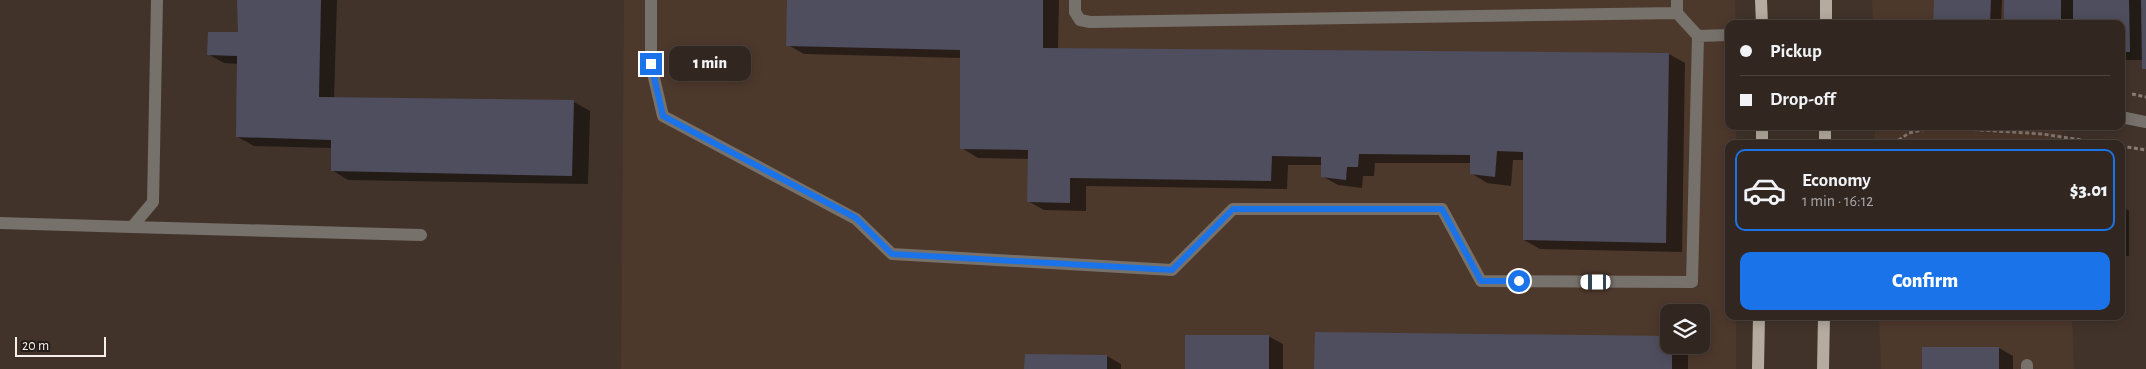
<!DOCTYPE html>
<meta charset="utf-8">
<style>
:root{--surface:#312620;--page:#392e29;--text:#f1f3f6;--muted:#a8a5a5;--line:#4c433e;--accent:#1a73e8}
body{margin:0;font-family:"Alegreya Sans",sans-serif;background:var(--page);color:var(--text);height:100vh;display:flex;flex-direction:column;font-size:19px;white-space:nowrap}
*{box-sizing:border-box;margin:0}
p{font-size:16px;color:var(--muted)}
.icon{flex:none;width:28px;height:28px;fill:none;stroke:currentColor;stroke-width:2;stroke-linecap:round;stroke-linejoin:round}
.map{position:relative;flex:1;overflow:hidden}
.panel{position:absolute;left:1725px;top:140px;width:400px;height:180px;display:flex;flex-direction:column;background:var(--surface);border-radius:10px;box-shadow:0 2px 12px #0003,0 0 0 1px var(--line)}
.panel>*{flex:none}
.banner{position:absolute;left:1725px;top:20px;width:400px;height:110px;border-radius:10px;box-shadow:0 2px 12px #0003,0 0 0 1px var(--line);display:grid;align-content:center;height:110px;padding:0 15px;background:var(--surface)}
.fabs{position:absolute;left:1660px;top:304px;display:grid;gap:10px}
.fabs a{display:grid;place-items:center;width:50px;height:50px;border-radius:10px;background:var(--surface);box-shadow:0 2px 12px #0003,0 0 0 1px var(--line);font-size:25px}
.scale{position:absolute;left:15px;bottom:12px;width:91px;box-sizing:border-box;padding-left:5px;border:2px solid #f8efe9;border-top:0;font-size:14px;line-height:18px;white-space:nowrap;color:#f8efe9;-webkit-text-stroke:4px #231c18;paint-order:stroke}
.end{position:absolute;width:22px;height:22px;margin:-11px;border:6px solid #1a73e8;background:#fff;box-shadow:0 0 0 2px #fff}
.from{border-radius:50%}
.bubble{position:absolute;height:35px;border-radius:10px;background:var(--surface);box-shadow:0 2px 12px #0003,0 0 0 1px var(--line);font-size:16px;font-weight:800;line-height:35px;text-align:center}
.car{position:absolute;width:15px;height:30px;margin:-15px -8px;border-radius:6px;box-shadow:0 0 4px 1px #0007;background:linear-gradient(#fff 24%,#345 0 40%,#fff 0 76%,#345 0 86%,#fff 0)}
.banner b{display:flex;align-items:center;gap:18px;height:48px;font-size:19px}
.banner b+b{border-top:1px solid var(--line)}
.banner i{width:12px;height:12px;background:var(--text)}
ul{padding:9px 0 0;list-style:none}
li{display:flex;align-items:center;gap:15px;height:82px;margin:0 10px 8px;padding:0 5px;border:2px solid transparent;border-radius:10px}
li div{flex:1}
li b{display:block;font-size:19px}
li em{font-style:normal;font-weight:800}
li.on{border-color:var(--accent)}
li>.icon{width:45px;height:45px;stroke-width:1.5}
.action{display:flex;gap:10px;margin-top:auto;padding:10px 15px}
.action a{flex:1;height:58px;border-radius:10px;background:var(--accent);color:#fff;font-size:20px;font-weight:800;line-height:58px;text-align:center}
.map>svg:first-child{display:block}
.built{fill:#4d382c;fill-rule:evenodd}
.shadow{fill:#0007}
.building{fill:#4f4e5e}
.lines{fill:none;stroke-linecap:round;stroke-linejoin:round}
.path{stroke:#887c74;stroke-width:3;stroke-dasharray:4 2.5;stroke-linecap:butt}
.minor{stroke:#76716b;stroke-width:12}
.major{stroke:#b5ab9e;stroke-width:12}
.route{stroke:#1a73e8;stroke-width:6}
</style>
<div class="map">
<svg width="2146" height="369" viewBox="0 0 2146 369">
<rect width="100%" height="100%" fill="#41332a"/>
<!-- built -->
<path class="built" d="M624 0H1735V24H1729V126H1736V144H1729V316H1736V369H621ZM1669 312H1701V345H1669Z
M1872 0H2053L2054 24H1873Z
M1875 126 2061 128 2062 144H1875Z
M1879 316H2072L2074 369H1881Z"/>
<!-- shadow -->
<path class="shadow" d="M239 0H337L334 99 574 102 590 111 588 184 348 180 332 170V148L254 146 238 137 239 64 224 63 208 54 239 33Z
M788 0H1059L1058 49 1669 54 1685 63 1682 252 1540 249 1524 240V160H1513L1511 186 1487 183 1471 173V163H1375L1374 176H1363L1362 188 1338 185 1322 176V165H1288L1287 189 1086 186V211L1044 210 1028 201 1029 159 978 158 962 148V58L804 54 788 45Z
M1935 0H2002L2001 24H1936Z
M2005 0H2146V69L2143 68V60H2121V24H2005Z
M2121 206 2129 211V256H2121Z
M1268 336 1283 344V369H1186Z
M1669 345 1688 347V369H1316Z
M1999 348 2013 356V369H1923Z
M1107 356 1121 364V369H1026Z"/>
<!-- building -->
<path class="building" d="M237 0H321L319 97 574 100 572 176 331 171V140L236 137 237 56 207 55 208 32H238Z
M787 0H1043V48L1669 53 1666 243 1523 240V152L1497 151 1495 177 1470 174V155L1359 154 1358 167H1347L1346 180 1321 177V157L1272 156 1271 181 1070 178V203L1027 202 1028 150 960 149V50L786 46Z
M1934 0H1991L1990 24H1933Z
M2004 0H2061V24H2004Z
M2073 0H2129L2130 52H2121V24H2073Z
M2141 0H2146V69H2142Z
M1315 332 1669 336V345H1672V369H1314Z
M1185 335H1269V369H1185Z
M1922 347H1999V369H1922Z
M1025 354 1107 355V369H1024Z"/>
<g class="lines">
<!-- path -->
<path class="path" d="M2132 94 2146 97
M1893 144 1909 133 1934 127 2043 134 2106 144
M2121 146 2146 150"/>
<!-- minor -->
<path class="minor" d="M651 0V65L663 116 856 219 892 254 1172 270 1233 209H1442L1481 281 1692 282 1698 36 1729 35
M1075 0V12L1080 20 1090 22 1677 13
M1677 0V13L1698 36
M2121 117 2146 122
M0 223 132 227 153 202 157 0
M132 227 421 235
M2027 369V365"/>
<!-- major -->
<path class="major" d="M1761 0 1762 24
M1826 24V0
M1762 144V126
M1825 144V126
M1758 369 1759 316
M1823 369 1824 316"/>
</g>
<g class="lines">
<!-- route -->
<path class="route" d="M651 64 663 116 856 218 892 254 1172 270 1233 209H1442L1481 281H1519"/>
</g>
</svg>
<div class="fabs">
<a><svg class="icon" aria-label="layers" viewBox="0 0 24 24"><path d="M12 4l9 5-9 5-9-5zM3 14l9 5 9-5"/></svg></a>
</div>
<div class="scale">20 m</div>
<i class="end from" style="left:1519px;top:281px"></i>
<i class="end" style="left:651px;top:64px"></i>
<div class="bubble" style="left:669px;top:46px;width:82px">1 min</div>
<i class="car" style="left:1596px;top:282px;rotate:270deg"></i>
<div class="banner">
<b><i class="from"></i>Pickup</b>
<b><i></i>Drop-off</b>
</div>
<section class="panel">
<ul>
<li class="on"><svg class="icon" aria-label="car" viewBox="0 0 24 24"><path d="M5 17H2v-5l4-1 3-4h7l3 4 3 1v5h-3M9 17h6M6 11h13"/><circle cx="7" cy="17" r="2"/><circle cx="17" cy="17" r="2"/></svg><div><b>Economy</b><p>1 min · 16:12</p></div><em>$3.01</em></li>
</ul>
<div class="action"><a>Confirm</a></div>
</section>
</div>
